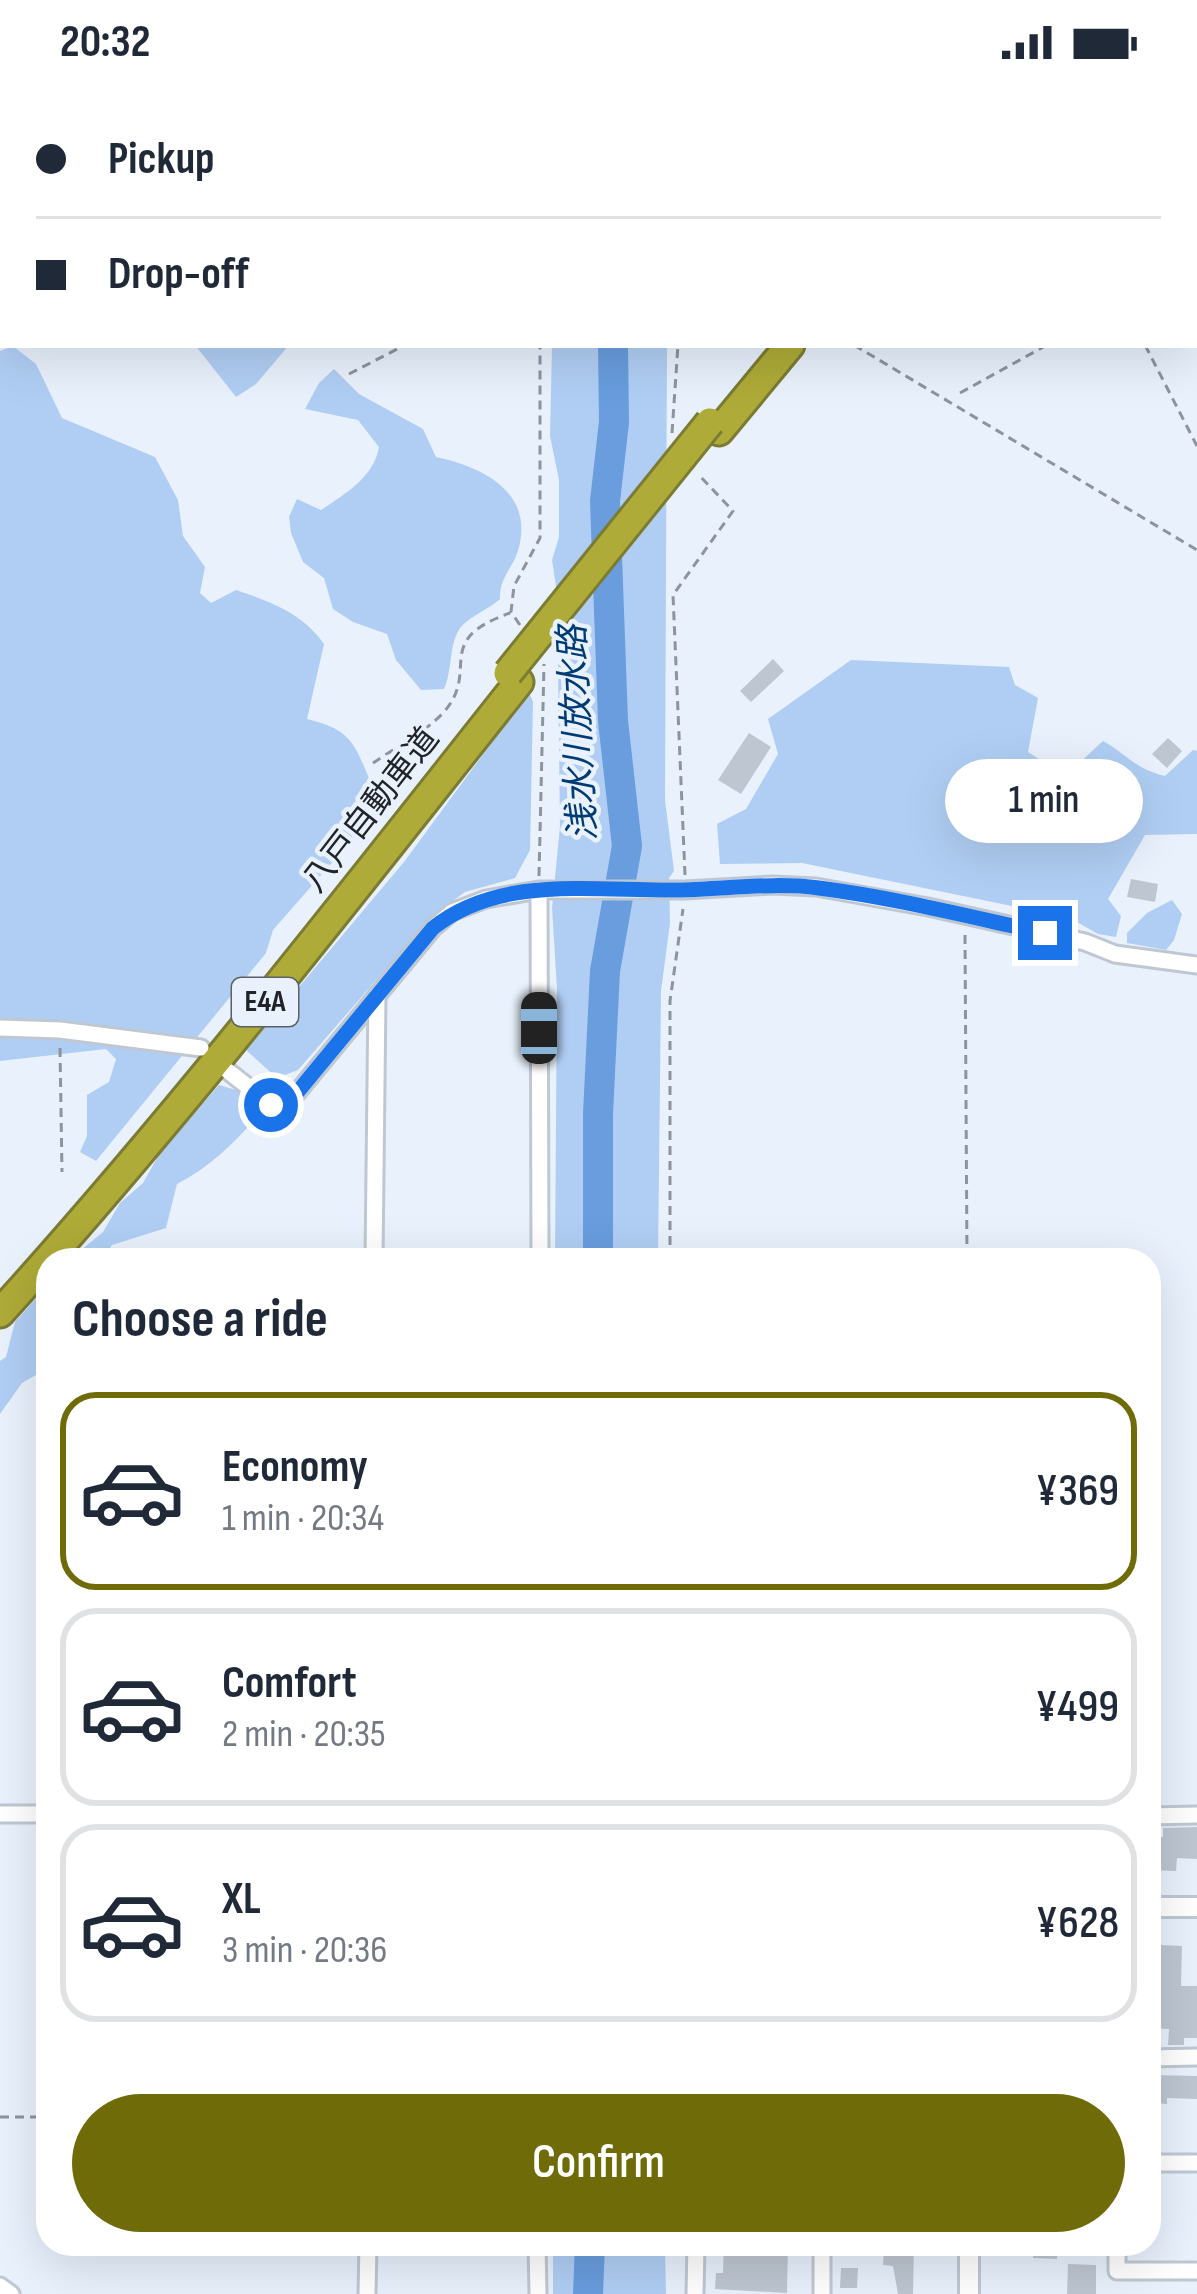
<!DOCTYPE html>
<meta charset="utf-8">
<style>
:root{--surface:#fff;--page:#f6f6f7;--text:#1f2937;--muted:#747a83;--line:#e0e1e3;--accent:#6e6b08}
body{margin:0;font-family:"Sofia Sans Condensed","Noto Sans JP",sans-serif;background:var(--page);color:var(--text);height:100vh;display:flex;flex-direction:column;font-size:45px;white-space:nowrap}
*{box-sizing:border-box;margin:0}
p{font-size:39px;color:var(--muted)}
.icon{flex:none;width:66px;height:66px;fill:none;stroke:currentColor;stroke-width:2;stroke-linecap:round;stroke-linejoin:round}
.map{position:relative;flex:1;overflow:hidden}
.side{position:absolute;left:36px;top:1164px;width:1125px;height:1008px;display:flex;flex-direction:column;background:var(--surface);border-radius:36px;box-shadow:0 12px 48px #0002}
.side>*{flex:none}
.hud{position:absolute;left:0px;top:0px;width:1197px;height:264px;box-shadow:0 12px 48px #0002;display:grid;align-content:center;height:264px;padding:0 36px;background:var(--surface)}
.end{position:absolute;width:54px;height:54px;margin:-27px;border:15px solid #1a73e8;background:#fff;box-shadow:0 0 0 6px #fff}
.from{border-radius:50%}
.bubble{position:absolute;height:84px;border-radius:42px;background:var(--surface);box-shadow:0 12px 48px #0002;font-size:39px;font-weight:600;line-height:84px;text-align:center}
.car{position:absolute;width:36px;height:72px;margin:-36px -18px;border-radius:15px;box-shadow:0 0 9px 3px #0007;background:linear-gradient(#222 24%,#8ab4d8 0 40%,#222 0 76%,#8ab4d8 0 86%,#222 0)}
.hud b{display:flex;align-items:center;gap:42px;height:114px;font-size:45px}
.hud b+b{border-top:3px solid var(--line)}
.hud i{width:30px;height:30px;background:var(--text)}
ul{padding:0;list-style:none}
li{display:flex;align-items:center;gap:36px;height:198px;margin:0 24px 18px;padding:0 12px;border:6px solid var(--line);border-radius:36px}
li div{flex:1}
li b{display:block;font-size:45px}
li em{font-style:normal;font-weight:600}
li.current{border-color:var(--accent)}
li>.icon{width:108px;height:108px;stroke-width:1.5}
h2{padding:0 36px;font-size:54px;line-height:144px}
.button{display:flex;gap:24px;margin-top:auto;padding:24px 36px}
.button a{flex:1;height:138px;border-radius:72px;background:var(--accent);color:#fff;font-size:48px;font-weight:600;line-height:138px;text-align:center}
.status{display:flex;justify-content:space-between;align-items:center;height:84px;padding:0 60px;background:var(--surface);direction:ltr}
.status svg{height:33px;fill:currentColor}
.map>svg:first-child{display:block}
.green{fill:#b0cef4}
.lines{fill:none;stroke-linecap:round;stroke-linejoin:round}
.stream{stroke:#5378a7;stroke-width:4.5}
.river{stroke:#699dde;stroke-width:30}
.building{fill:#bec6d1}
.minor-casing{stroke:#bfc8d2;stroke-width:21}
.tertiary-casing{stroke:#bfc8d2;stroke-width:24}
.motorway-casing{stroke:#7c7b32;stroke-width:33}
.path{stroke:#8e949c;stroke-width:3;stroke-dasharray:9 6;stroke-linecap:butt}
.minor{stroke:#fff;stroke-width:15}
.tertiary{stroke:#fff;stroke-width:18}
.motorway{stroke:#aeab38;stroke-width:27}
.motorway-bridge-casing{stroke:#7c7b32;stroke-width:33;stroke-linecap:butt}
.motorway-bridge{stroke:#aeab38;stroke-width:27}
.route{stroke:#1a73e8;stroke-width:15}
.labels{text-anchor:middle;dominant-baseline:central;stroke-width:9;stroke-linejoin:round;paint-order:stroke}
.shield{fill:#e8f1fc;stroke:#5c6167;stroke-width:3}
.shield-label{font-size:30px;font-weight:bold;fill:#202327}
.street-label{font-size:33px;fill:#202327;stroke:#e8f1fc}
.water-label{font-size:36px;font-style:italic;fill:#013b74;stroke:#e8f1fc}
</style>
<div class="status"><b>20:32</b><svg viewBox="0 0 49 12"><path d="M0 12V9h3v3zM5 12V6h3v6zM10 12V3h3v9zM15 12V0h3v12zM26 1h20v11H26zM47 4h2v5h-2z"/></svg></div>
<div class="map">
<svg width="1197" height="2210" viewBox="0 0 1197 2210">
<rect width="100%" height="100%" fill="#e8f1fc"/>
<!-- green -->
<path class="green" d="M195 261H289L256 300 236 313Z
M552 261H667L665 716 674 787 669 794 670 839 661 907 658 1176H555L557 905 552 824 560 742 558 581 565 561 552 476 559 453V396L550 352Z
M13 262 36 280 62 334 155 373 178 416 183 452 205 483 200 509 211 519 236 506C271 518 302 529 324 560L307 635C352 646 354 659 371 699L351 757 273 846 266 869 96 1077 80 1068 87 1052V1011L109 998 116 975 106 965 0 977V267Z
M334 285 359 310 423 345 436 373C484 383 533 409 519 463 514 484 499 493 500 515 490 524 477 529 466 538 447 553 454 584 444 605L421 606 396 576 387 550 353 538 333 525 324 494 303 478 291 449 289 433 297 415 321 426C345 410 374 393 379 363L358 336 305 325 319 299Z
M851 576 1009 583 1015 601 1038 614 1028 668 1065 692 1103 657C1128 671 1135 685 1165 692L1193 666 1197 667V750L1145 751 1108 815 1121 832 1116 853 1098 850 1070 834 802 779 720 780 717 740 746 725 778 670 768 635Z
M529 608 533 618 530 766 515 794 465 808 431 833 298 986 277 994 246 966 404 778Z
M1172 816 1182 830 1174 856 1166 866 1127 859V849L1147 829Z
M219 1001 243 1008 262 1027C237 1056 212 1082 177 1100L166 1144 112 1161 102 1176H69L103 1148 120 1119 143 1099 161 1067Z
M48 1201V1284L22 1299 0 1330V1277L6 1273 15 1238Z
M553 2160H665L666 2210H553Z"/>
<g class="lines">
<!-- stream -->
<path class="stream" d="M402 0 407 3"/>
<!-- river -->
<path class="river" d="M605 0V3
M598 1176V1030L605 887 627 762 613 637 605 417 614 338 613 261
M588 2210 590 2160"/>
</g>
<!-- building -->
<path class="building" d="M773 575 784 587 751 618 740 607Z
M749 649 771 663 741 710 718 696Z
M1168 654 1182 667 1167 684 1152 670Z
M1131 795 1158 800 1155 818 1127 813Z
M1197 1743V1775L1177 1774 1176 1787 1149 1786V1752L1163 1753V1744Z
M1161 1861 1182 1862 1181 1902H1197V1954H1184V1961H1168L1169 1945 1149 1944V1919H1160Z
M1149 1991 1197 1992V2015L1167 2014V2020L1149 2019Z
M724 2160H788L787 2209 715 2205 716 2189H723Z
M894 2160 914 2161 913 2210H898L893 2182 883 2181 884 2164H894Z
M1033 2160H1057V2175L1033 2174Z
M1068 2180 1096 2181V2210H1067Z
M841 2184H858L857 2204H840Z"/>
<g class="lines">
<!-- minor casing -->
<g class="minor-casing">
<path id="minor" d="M539 806 540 1176
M0 944 60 946 201 964
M228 987 271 1021 286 1022 433 844 452 828 486 815 539 806H685L773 801 816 803 928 823 1085 858 1115 870 1197 881
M374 1176 377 911
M0 1730H48
M1149 1732 1197 1731
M1149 1974 1197 1973
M1149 2079H1197
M537 2160 538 2210
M822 2160V2210
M1117 2160V2187H1197
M0 2202 11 2210
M367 2210 368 2160
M695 2210 696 2160"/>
</g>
<!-- tertiary casing -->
<g class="tertiary-casing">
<path id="tertiary" d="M1149 1823H1197
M969 2160V2210"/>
</g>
<!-- motorway casing -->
<g class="motorway-casing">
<path id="motorway" d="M1002 3 1005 0
M719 347 790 261
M0 1229C183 1027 350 811 519 598"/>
</g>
<!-- path -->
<path class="path" d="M410 0 415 3
M681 0V3
M253 3 259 0
M538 3V0
M894 3 900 0
M1194 181 1197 180
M854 261 1197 466
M1145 261 1197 362
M349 290 405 261
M960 309 1047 261
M672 349 678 261
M520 541 511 528 514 502 540 454V261
M373 679C395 664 424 649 443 629 482 586 430 557 510 529
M685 791 673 511 733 427 698 390
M539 792 544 580
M965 851 967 1176
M60 964 62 1088
M670 1176V917L683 825
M0 2033H48"/>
<!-- minor -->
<use href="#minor" class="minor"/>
<!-- tertiary -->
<use href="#tertiary" class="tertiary"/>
<!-- motorway -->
<use href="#motorway" class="motorway"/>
<!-- motorway-bridge casing -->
<g class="motorway-bridge-casing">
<path id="motorway-bridge" d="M508 589 710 338"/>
</g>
<!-- motorway-bridge -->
<use href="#motorway-bridge" class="motorway-bridge"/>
</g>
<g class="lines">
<!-- route -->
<path class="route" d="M271 1021 286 1022 433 844C501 789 599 808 681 806 728 805 773 798 819 804 896 814 970 833 1045 849"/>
</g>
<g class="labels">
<!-- shield labels -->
<rect class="shield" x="232" y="894" width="66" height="48" rx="9"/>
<g class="shield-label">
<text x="265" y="918">E4A</text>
</g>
<!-- street labels -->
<g class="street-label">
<text transform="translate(371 726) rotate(-52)">八戸自動車道</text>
</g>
<!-- water labels -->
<g class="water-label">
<text transform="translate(579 649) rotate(-93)">浅水川放水路</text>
</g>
</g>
</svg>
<i class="end from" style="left:271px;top:1021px"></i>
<i class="end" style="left:1045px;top:849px"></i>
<div class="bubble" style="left:945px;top:675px;width:198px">1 min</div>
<i class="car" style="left:539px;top:944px;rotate:0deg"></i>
<div class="hud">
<b><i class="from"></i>Pickup</b>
<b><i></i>Drop-off</b>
</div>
<section class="side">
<h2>Choose a ride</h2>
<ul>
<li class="current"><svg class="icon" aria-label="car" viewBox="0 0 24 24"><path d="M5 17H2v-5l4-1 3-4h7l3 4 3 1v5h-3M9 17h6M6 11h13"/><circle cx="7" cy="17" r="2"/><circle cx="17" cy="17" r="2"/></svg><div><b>Economy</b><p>1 min · 20:34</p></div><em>¥369</em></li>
<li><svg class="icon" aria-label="car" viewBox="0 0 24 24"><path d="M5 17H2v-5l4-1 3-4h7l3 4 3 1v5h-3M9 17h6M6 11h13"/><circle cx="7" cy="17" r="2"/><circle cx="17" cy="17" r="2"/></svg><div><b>Comfort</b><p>2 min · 20:35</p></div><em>¥499</em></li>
<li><svg class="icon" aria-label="car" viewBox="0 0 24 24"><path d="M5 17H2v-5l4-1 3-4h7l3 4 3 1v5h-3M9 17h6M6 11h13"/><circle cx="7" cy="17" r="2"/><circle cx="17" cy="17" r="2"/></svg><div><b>XL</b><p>3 min · 20:36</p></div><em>¥628</em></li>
</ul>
<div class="button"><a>Confirm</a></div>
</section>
</div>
